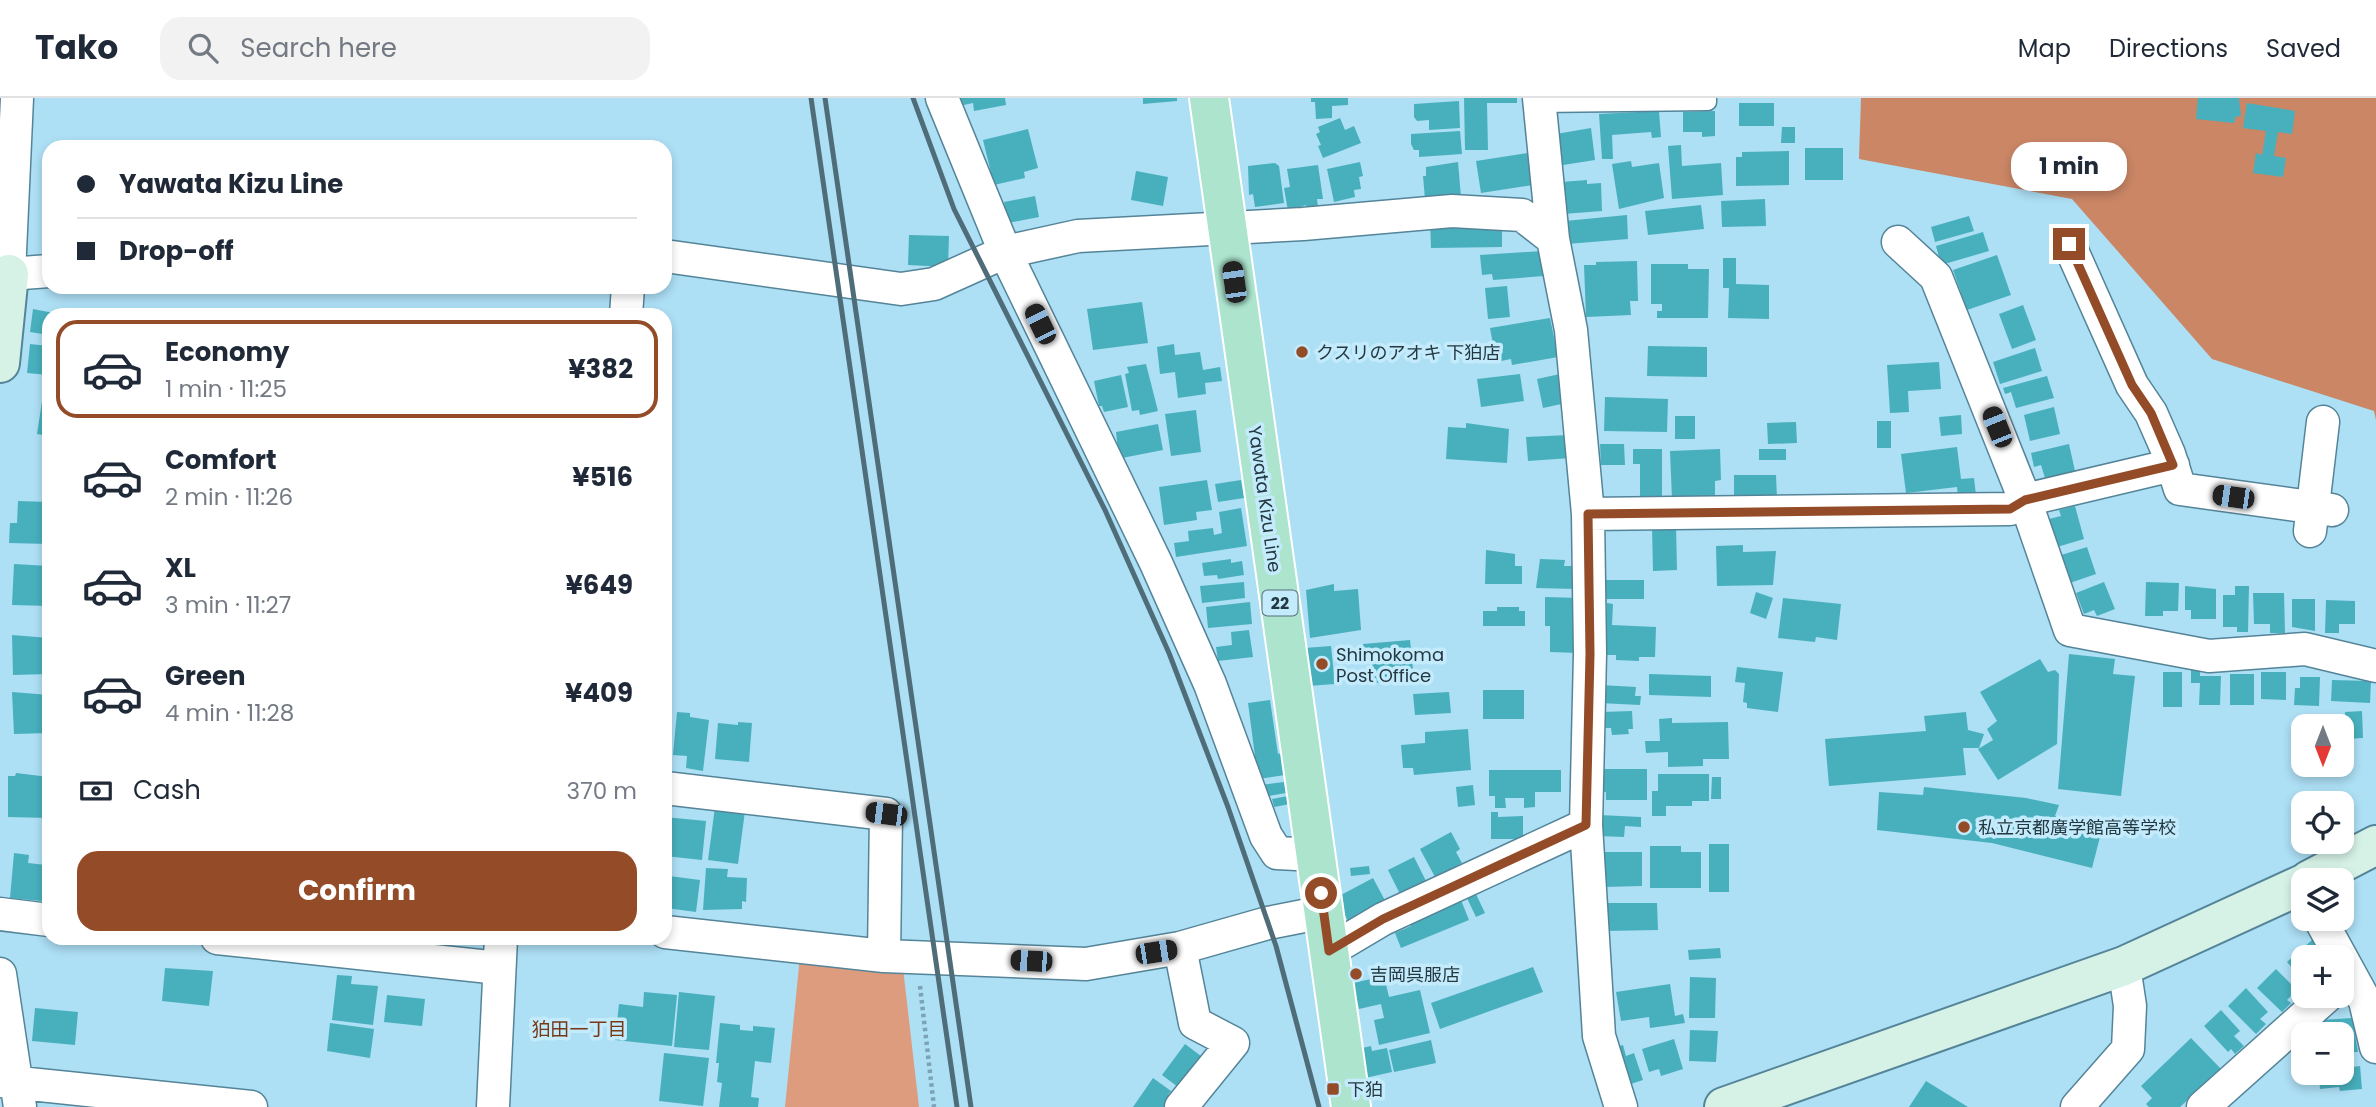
<!DOCTYPE html>
<meta charset="utf-8">
<style>
:root{--surface:#fff;--page:#f2f2f3;--text:#1f2937;--muted:#747a83;--line:#e0e1e3;--accent:#934c27}
body{margin:0;font-family:Poppins,"Noto Sans JP",sans-serif;background:var(--page);color:var(--text);height:100vh;display:flex;flex-direction:column;font-size:26px;white-space:nowrap}
*{box-sizing:border-box;margin:0}
p{font-size:23px;color:var(--muted)}
.icon{flex:none;width:38px;height:38px;fill:none;stroke:currentColor;stroke-width:2;stroke-linecap:round;stroke-linejoin:round}
.map{position:relative;flex:1;overflow:hidden}
.details{position:absolute;left:42px;top:210px;width:630px;height:637px;display:flex;flex-direction:column;background:var(--surface);border-radius:21px;box-shadow:0 4px 10px #0003}
.details>*{flex:none}
.guide{position:absolute;left:42px;top:42px;width:630px;height:154px;border-radius:21px;box-shadow:0 4px 10px #0003;display:grid;align-content:center;height:154px;padding:0 35px;background:var(--surface)}
.needle{width:46px;rotate:180deg}
.fabs{position:absolute;left:2291px;top:616px;display:grid;gap:14px}
.fabs a{display:grid;place-items:center;width:63px;height:63px;border-radius:14px;background:var(--surface);box-shadow:0 4px 10px #0003;font-size:35px}
.end{position:absolute;width:32px;height:32px;margin:-16px;border:9px solid #934c27;background:#fff;box-shadow:0 0 0 4px #fff}
.from{border-radius:50%}
.bubble{position:absolute;height:49px;border-radius:21px;background:var(--surface);box-shadow:0 4px 10px #0003;font-size:23px;font-weight:700;line-height:49px;text-align:center}
.car{position:absolute;width:21px;height:42px;margin:-21px -10px;border-radius:9px;box-shadow:0 0 5px 2px #0007;background:linear-gradient(#222 24%,#8ab4d8 0 40%,#222 0 76%,#8ab4d8 0 86%,#222 0)}
.guide b{display:flex;align-items:center;gap:24px;height:66px;font-size:26px}
.guide b+b{border-top:2px solid var(--line)}
.guide i{width:18px;height:18px;background:var(--text)}
ul{padding:12px 0 0;list-style:none}
li{display:flex;align-items:center;gap:21px;height:98px;margin:0 14px 10px;padding:0 21px;border:4px solid transparent;border-radius:21px}
li div{flex:1}
li b{display:block;font-size:26px}
li em{font-style:normal;font-weight:700}
li.active{border-color:var(--accent)}
li>.icon{width:63px;height:63px;stroke-width:1.5}
.pay{display:flex;align-items:center;gap:18px;height:77px;padding:0 35px;font-size:26px}
.pay p{margin-inline-start:auto}
.cta{display:flex;gap:14px;margin-top:auto;padding:14px 35px}
.cta a{flex:1;height:80px;border-radius:21px;background:var(--accent);color:#fff;font-size:28px;font-weight:700;line-height:80px;text-align:center}
header{display:flex;align-items:center;gap:42px;box-sizing:border-box;height:98px;padding:0 35px;background:var(--surface);border-bottom:2px solid var(--line)}
header strong{font-size:33px}
nav{display:flex;gap:38px;margin-inline-start:auto;font-size:24px}
.search{width:490px;height:63px;background:var(--page);display:flex;align-items:center;gap:18px;box-sizing:border-box;padding:0 24px;border-radius:21px;color:var(--muted);font-size:26px}
.map>svg:first-child{display:block}
.green{fill:#dd9c7d}
.forest{fill:#ca8665}
.building{fill:#48b0bd}
.lines{fill:none;stroke-linecap:round;stroke-linejoin:round}
.lane-casing{stroke:#548498;stroke-width:19}
.street-casing{stroke:#548498;stroke-width:35}
.secondary-casing{stroke:#548498;stroke-width:42}
.primary-casing{stroke:#fff;stroke-width:42}
.path{stroke:#7ca3b5;stroke-width:4.5;stroke-dasharray:3.5 3.5;stroke-linecap:butt}
.lane{stroke:#fff;stroke-width:16}
.street{stroke:#fff;stroke-width:32}
.secondary{stroke:#d6f2e7;stroke-width:38}
.primary{stroke:#ace4ce;stroke-width:38}
.rail{stroke:#4f6c79;stroke-width:5}
.route{stroke:#934c27;stroke-width:9}
.poi-dot{fill:#934c27;stroke:#c3ebfc;stroke-width:2.5}
.labels{text-anchor:middle;dominant-baseline:central;stroke-width:7;stroke-linejoin:round;paint-order:stroke}
.shield{fill:#c3ebfc;stroke:#546e79;stroke-width:2}
.shield-label{font-size:16px;font-weight:bold;fill:#243841}
.poi-label{font-size:18px;fill:#243841;stroke:#c3ebfc;text-anchor:start}
.street-label{font-size:18px;fill:#243841;stroke:#c3ebfc}
.neighbourhood-label{font-size:19px;fill:#773815;stroke:#c3ebfc}
</style>
<header>
<strong>Tako</strong>
<div class="search"><svg class="icon" aria-label="search" viewBox="0 0 24 24"><circle cx="10" cy="10" r="6"/><path d="M15 15l6 6"/></svg>Search here</div>
<nav><a>Map</a><a>Directions</a><a>Saved</a></nav>
</header>
<div class="map">
<svg width="2376" height="1009" viewBox="0 0 2376 1009">
<rect width="100%" height="100%" fill="#addff5"/>
<!-- green -->
<path class="green" d="M800 858 903 870 919 1009H785Z"/>
<!-- forest -->
<path class="forest" d="M1861 0H2376V322L2374 313 2212 261 2072 101 1859 61Z"/>
<!-- building -->
<path class="building" d="M958 0H1005L1006 7 974 13 973 5 959 8Z
M1143 0H1177V3L1143 6Z
M1311 0H1348V7L1332 8V20L1316 21 1315 4H1311Z
M1464 0H1517V5H1487L1488 52H1465Z
M2198 0H2239L2241 19 2236 18 2234 25 2196 21Z
M1459 3 1460 30 1429 32V22L1417 23 1414 19V6Z
M1739 5H1774V28H1739Z
M2247 5 2295 13 2292 36 2278 34 2274 58 2286 60 2283 79 2253 75 2256 55 2262 57 2266 33 2243 30Z
M1659 13 1661 39 1652 40 1651 34 1612 37 1613 61H1602L1599 16Z
M1715 13V38L1702 39V34H1683V14Z
M1340 20 1345 32 1354 28 1361 45 1323 60 1318 48 1321 47 1316 36 1320 34 1318 29Z
M1782 29H1795V45H1781Z
M1591 30 1595 62 1563 67 1561 57H1553L1550 37Z
M1028 31 1038 70 1024 74 1025 80 994 87 983 42Z
M1460 33 1462 56 1419 59V52H1414L1411 46V36Z
M1681 47 1682 68 1721 65 1723 97 1672 101 1668 48Z
M1805 50H1843V82H1805Z
M1789 53V87L1736 88V59H1742V54Z
M1528 55 1533 87 1481 95 1476 63Z
M1631 63 1632 69 1659 65 1664 100 1619 111 1612 66Z
M1360 64 1363 78 1359 79 1361 91 1354 92 1355 99 1334 104 1327 71Z
M1458 64 1461 99 1425 101 1423 78H1426V69Z
M1275 65 1279 68 1284 105 1255 109 1253 96 1249 97 1248 68Z
M1318 67 1323 101H1317L1318 109 1306 110V107L1288 113 1284 90 1290 89 1287 71Z
M1136 73 1168 79 1163 108 1131 102Z
M1587 82V86L1601 85 1602 113 1563 116 1561 84Z
M1035 98 1039 119 1008 125 1004 104Z
M1765 101 1766 128 1722 129 1721 103Z
M1701 107 1704 131 1648 137 1645 113Z
M1627 117 1628 141 1567 146 1565 123Z
M1969 118 1974 133 1935 144 1931 129Z
M1459 121V130L1502 129V149L1431 150 1430 122Z
M1983 134 1989 153 1941 167 1936 148Z
M909 137 949 138 948 169 908 167Z
M1542 153 1544 178 1493 182 1492 176 1482 177 1480 157Z
M1997 157 2011 197 1967 212 1953 172Z
M1723 160H1736V186L1769 187V221L1728 220 1729 190H1723Z
M1637 163 1638 203H1630L1631 217 1586 219 1584 167H1596V164Z
M1651 166H1688V171H1709L1708 220H1657V213H1662V206H1651Z
M1507 188 1510 219 1488 221 1485 190Z
M1142 204 1148 245 1093 252 1087 211Z
M2023 207 2036 242 2012 251 1999 216Z
M33 211 59 216 49 217V237L30 234Z
M1550 220 1558 259 1512 267 1511 261 1496 264 1490 230Z
M30 246 49 248V277L27 275Z
M1174 246 1175 257 1200 254 1203 272 1220 269 1222 283 1205 285 1206 296 1178 300 1175 274 1160 276 1157 249Z
M1648 248 1707 249V279L1647 278Z
M2035 250 2042 273 2000 286 1993 264Z
M1939 264 1941 291 1908 293 1909 314 1890 315 1887 267Z
M1146 266 1158 313 1140 317 1139 312 1132 313 1125 276 1129 275 1127 269Z
M1520 276 1524 303 1481 309 1477 281Z
M1560 276 1566 305 1543 310 1537 281Z
M1121 277 1128 309 1104 314 1102 308H1099L1094 283Z
M2047 278 2054 300 2016 310 2011 294 2005 296 2003 290Z
M1605 299 1668 301 1667 334 1604 333Z
M42 303 49 304V338L37 336Z
M2054 309 2060 336 2030 343 2024 317Z
M1196 312 1201 354 1171 358 1165 316Z
M1961 317 1962 336 1941 338 1939 319Z
M1675 318H1695V341H1675Z
M1877 323H1891V350H1877Z
M1796 324 1797 345 1768 346 1767 325Z
M1466 325 1509 331 1507 365 1446 361 1448 329 1466 330Z
M1158 326 1163 352 1122 360 1118 353 1116 334Z
M1569 337 1571 360 1528 363 1526 339Z
M1600 346H1624L1625 367H1601Z
M2069 346 2075 373 2045 380 2041 367 2034 369 2031 355Z
M1957 349 1961 381 1974 380 1976 397 1958 399 1957 389 1906 395 1901 356Z
M1633 351H1662V402H1640V366H1633Z
M1720 351 1721 382 1715 383V399L1672 401 1670 353Z
M1759 351H1786V362H1759Z
M1734 377H1776L1777 400H1734Z
M1207 382 1212 412 1196 414 1197 422 1164 427 1159 389Z
M1241 382 1244 400 1218 404 1215 386Z
M18 403 49 404V446L9 445 10 425H17Z
M2075 408 2084 441 2057 449 2049 421 2061 418 2059 412Z
M1241 410 1247 448 1176 459 1174 445 1189 443 1188 433 1213 430 1214 437 1222 435 1219 414Z
M1676 427 1677 472 1653 473 1652 428Z
M1743 447V454L1776 453 1773 487 1717 488 1716 448Z
M2087 449 2096 476 2067 486 2058 458Z
M1486 452 1515 456V468H1522V486H1485Z
M1231 461V465L1242 463 1244 477 1218 481 1217 477 1204 478 1202 465Z
M1540 461 1565 462 1564 468H1577L1576 491 1536 490Z
M14 466 49 468V508L12 507Z
M1605 482H1644V501H1605Z
M1244 484 1245 500 1202 505 1200 488Z
M2104 484 2115 511 2097 518 2094 512 2084 516 2076 495Z
M2146 484 2179 485 2178 513H2163V518H2145Z
M1334 486V493L1358 491 1361 532 1310 540 1306 492Z
M2185 488 2216 491V521H2191V512H2185Z
M2235 488H2249L2248 534H2237V529H2223V497H2235Z
M1756 494 1773 500 1766 521 1750 515Z
M2253 495H2284L2285 535H2270V526H2254Z
M1545 499 1580 500 1579 555 1550 554V528H1545Z
M1783 500 1841 506 1837 542 1816 539 1815 544 1778 540Z
M2292 501H2315V533L2292 529Z
M2326 502 2355 503V526H2339V535H2325Z
M1250 504 1252 526 1208 530 1206 509Z
M1607 505 1613 506 1612 527 1656 529 1655 559H1639V563L1616 562V557H1605Z
M1497 509H1519V513H1525V528H1483V513H1497Z
M1249 532 1253 559 1218 563 1216 549 1232 547 1231 534Z
M12 537 49 540V576L13 577Z
M1410 542 1414 582 1374 585 1372 563H1364L1363 546Z
M1331 548 1335 586 1308 588 1304 550Z
M2069 556 2115 561 2113 576 2135 578 2121 698 2058 691Z
M2040 561 2048 574 2055 572 2059 576 2057 646 1998 682 1978 651 1993 642 1987 631 1997 623 1980 594Z
M1737 569 1783 574 1778 614 1747 610V605L1743 604 1745 585 1735 584Z
M2191 570H2200V578H2221L2220 607H2199L2200 585H2191Z
M2163 574H2182V609H2163Z
M2261 574H2286V602L2261 601Z
M1649 576 1711 578V599L1649 597Z
M2230 576H2254V607H2230Z
M2300 579H2320L2319 608 2294 607 2295 590H2300Z
M2332 582 2371 583 2370 605 2331 603Z
M1600 587 1636 589 1635 598H1641L1640 607 1599 605Z
M1483 592H1524V621H1483Z
M12 594 49 597V635L14 636Z
M1449 594 1451 615 1415 617 1413 596Z
M1270 602 1278 656 1282 655 1285 677 1258 681 1248 605Z
M1632 613 1633 631H1628L1629 636 1612 637 1611 630H1602V614Z
M2362 613 2363 640 2346 641 2345 614Z
M677 614 690 615V619L709 622 703 673 686 670 687 658 673 657Z
M1966 614 1968 632 1984 636 1979 650H1963L1966 677 1829 688 1825 641 1926 633 1924 618Z
M1672 620V625L1728 624 1729 661H1703V668L1668 669V654L1646 655 1645 643H1660L1659 621Z
M738 624 752 625 749 664 715 661 718 625 738 627Z
M1468 631 1471 672 1414 677 1413 670H1403L1401 647 1425 645V634Z
M1597 671H1647V702H1606V694H1597Z
M1489 672H1561V694H1535V709L1524 710V700H1505L1506 710H1495V698H1489Z
M16 675 49 679V720L8 719V678H15Z
M1658 676H1709V703H1692V708H1666V718H1652V693H1658Z
M1712 679H1721V701H1711Z
M1284 684 1286 695 1263 699 1261 687Z
M1473 687 1475 707 1458 709 1456 689Z
M1924 689 2026 700 2059 707 2055 718 2102 731 2092 770 1992 745 1877 732 1879 694 1923 697Z
M1288 698 1290 706 1274 709 1272 701Z
M715 709 745 713 738 766 708 762Z
M1491 714H1498V719L1523 718V741H1491Z
M1599 717 1641 719V729L1625 728 1624 739 1598 738Z
M665 719 706 723 702 762 665 758Z
M1451 734 1460 751 1456 754 1462 765 1435 779 1420 751Z
M1709 746H1729V794H1709Z
M1650 748H1681V754H1701V790H1650Z
M1603 754H1642V788L1604 789Z
M14 755 29 757 28 765 46 767 42 803 10 800Z
M1414 759 1427 785 1401 798 1388 772Z
M1369 768 1370 776 1351 778 1350 770Z
M706 770 728 771 727 779 747 780 746 804 742 803V811L703 812Z
M669 778 700 782 696 814 666 810Z
M1373 780 1389 810 1352 830 1337 804 1339 798Z
M1475 794 1485 815 1476 819 1466 798Z
M1459 797 1469 822 1401 850 1395 835 1411 828 1409 824Z
M1604 805H1657L1658 832 1605 833Z
M2312 842 2326 859H2303V882L2287 864Z
M1720 850 1721 860 1689 862 1688 852Z
M1533 869 1543 894 1440 931 1431 905Z
M165 870 213 873 209 908 162 903Z
M2276 871 2297 892 2287 902 2291 905 2282 914 2257 890Z
M337 877 352 878 351 886 378 888 373 927 332 922Z
M1384 878 1389 899 1420 892 1430 935 1379 947 1374 922 1384 920 1381 906 1359 911 1353 885Z
M1690 879 1716 880 1715 920H1689Z
M1670 886 1675 918 1683 916 1685 925 1650 930 1649 919 1621 923 1616 894Z
M2246 890 2268 914 2260 921 2266 926 2256 936 2228 908Z
M644 894 677 897 672 948 615 942 619 906 643 909Z
M679 894 715 898 709 952 674 949Z
M387 897 425 901 422 928 384 924Z
M35 910 78 914 75 947 32 943Z
M2221 912 2240 933 2234 938 2244 948 2235 956 2231 951 2228 954 2204 928Z
M2352 920 2358 954 2342 955V936H2322L2321 922Z
M330 925 374 931 370 960 327 953Z
M720 925 740 927V932L753 933V928L775 930 771 965 755 963 751 999 759 1000 758 1009H719L722 985 717 984 719 965H716Z
M1690 932 1718 933 1716 964 1689 963Z
M2191 940 2221 971 2180 1009H2149L2146 1006 2152 1000 2141 988Z
M1674 941 1683 971 1661 978 1659 971 1649 974 1642 951Z
M1431 942 1436 965 1394 974 1389 952Z
M1185 946 1205 961 1182 992 1162 977Z
M1623 947 1626 958 1634 955 1643 982 1628 987 1616 949Z
M1371 948 1372 953 1387 950 1392 974 1365 980 1358 951Z
M664 955 709 960 703 1008 659 1003Z
M2344 963 2345 970 2360 968 2362 991 2340 993 2339 989 2320 991 2319 975H2342V964Z
M1153 980 1171 993 1168 997 1175 1002 1170 1009H1133Z
M1926 983 1968 1009H1909Z"/>
<g class="lines">
<!-- lane casing -->
<g class="lane-casing">
<path id="lane" d="M1539 6 1708 4V0"/>
</g>
<!-- street casing -->
<g class="street-casing">
<path id="street" d="M17 0 9 176 49 173
M942 0 1005 154 1156 465 1210 586 1266 738 1277 755 1316 757
M1898 144 1936 179 2025 402 2173 367
M2069 146 2132 287 2151 315 2169 356 2180 391 2332 412
M665 158 901 191 934 186 1005 154 1078 138 1303 126 1452 113 1522 117 1553 141
M626 217 628 189
M1588 416 2010 411 2025 402 2070 532 2209 558 2305 551 2376 568
M2310 433 2323 324
M665 690 886 716 884 858
M1586 727 1599 938 1621 1009
M0 816 49 822
M2320 821 2365 903 2376 949
M665 834 884 858 1086 866 1180 850 1195 925 1233 945 1181 1009
M217 840 499 870
M1180 850 1268 825 1324 814
M1329 853 1383 821 1586 727 1590 556 1588 416 1571 232 1553 141 1539 0
M0 876 20 1009
M0 983 251 1009
M493 1009 501 840
M2077 1009 2128 951 2130 908 2124 868
M2203 1009 2327 898"/>
</g>
<!-- secondary casing -->
<g class="secondary-casing">
<path id="secondary" d="M0 265 9 176
M2309 782 2376 747
M1724 1009 2124 868 2303 786"/>
</g>
<!-- primary casing -->
<g class="primary-casing">
<path id="primary" d="M1209 0 1351 1009"/>
</g>
<!-- path -->
<path class="path" d="M920 888 934 1009"/>
<!-- lane -->
<use href="#lane" class="lane"/>
<!-- street -->
<use href="#street" class="street"/>
<!-- secondary -->
<use href="#secondary" class="secondary"/>
<!-- primary -->
<use href="#primary" class="primary"/>
<!-- rail -->
<path class="rail" d="M811 0 957 1009
M825 0 971 1009
M913 0 954 111 1105 412 1169 555 1228 709 1276 848 1319 1009"/>
</g>
<g class="lines">
<!-- route -->
<path class="route" d="M1321 795 1329 853 1383 821 1586 727 1590 556 1588 416 2010 411 2025 402 2173 367 2151 315 2132 287 2069 146"/>
</g>
<!-- markers -->
<g class="poi-dot">
<circle cx="1302" cy="254" r="7"/>
<circle cx="1322" cy="566" r="7"/>
<circle cx="1964" cy="729" r="7"/>
<circle cx="1356" cy="876" r="7"/>
<rect x="1326" y="984" width="14" height="14" rx="3.5"/>
</g>
<g class="labels">
<!-- shield labels -->
<rect class="shield" x="1262.5" y="492.5" width="35" height="25" rx="5"/>
<g class="shield-label">
<text x="1280" y="505">22</text>
</g>
<!-- poi labels -->
<g class="poi-label">
<text x="1316" y="254">クスリのアオキ 下狛店</text>
<text x="1336" y="556">Shimokoma<tspan x="1336" dy="21">Post Office</tspan></text>
<text x="1978" y="729">私立京都廣学館高等学校</text>
<text x="1370" y="876">吉岡呉服店</text>
<text x="1347" y="991">下狛</text>
</g>
<!-- street labels -->
<g class="street-label">
<text transform="translate(1265 401) rotate(82)">Yawata Kizu Line</text>
</g>
<!-- neighbourhood labels -->
<g class="neighbourhood-label">
<text x="579" y="931">狛田一丁目</text>
</g>
</g>
</svg>
<div class="fabs">
<a><svg class="needle" viewBox="-14 -14 28 28"><path d="M0-13l5 13h-10z" fill="#e53935"/><path d="M0 13l5-13h-10z" fill="#747a83"/></svg></a>
<a><svg class="icon" aria-label="locate" viewBox="0 0 24 24"><circle cx="12" cy="12" r="6"/><path d="M12 2v4M12 18v4M2 12h4M18 12h4"/></svg></a>
<a><svg class="icon" aria-label="layers" viewBox="0 0 24 24"><path d="M12 4l9 5-9 5-9-5zM3 14l9 5 9-5"/></svg></a>
<a>+</a>
<a>−</a>
</div>
<i class="end from" style="left:1321px;top:795px"></i>
<i class="end" style="left:2069px;top:146px"></i>
<div class="bubble" style="left:2011px;top:44px;width:116px">1 min</div>
<i class="car" style="left:1234px;top:184px;rotate:352deg"></i>
<i class="car" style="left:1040px;top:226px;rotate:334deg"></i>
<i class="car" style="left:1997px;top:329px;rotate:338deg"></i>
<i class="car" style="left:2233px;top:399px;rotate:278deg"></i>
<i class="car" style="left:886px;top:716px;rotate:277deg"></i>
<i class="car" style="left:1156px;top:854px;rotate:81deg"></i>
<i class="car" style="left:1031px;top:863px;rotate:273deg"></i>
<div class="guide">
<b><i class="from"></i>Yawata Kizu Line</b>
<b><i></i>Drop-off</b>
</div>
<section class="details">
<ul>
<li class="active"><svg class="icon" aria-label="car" viewBox="0 0 24 24"><path d="M5 17H2v-5l4-1 3-4h7l3 4 3 1v5h-3M9 17h6M6 11h13"/><circle cx="7" cy="17" r="2"/><circle cx="17" cy="17" r="2"/></svg><div><b>Economy</b><p>1 min · 11:25</p></div><em>¥382</em></li>
<li><svg class="icon" aria-label="car" viewBox="0 0 24 24"><path d="M5 17H2v-5l4-1 3-4h7l3 4 3 1v5h-3M9 17h6M6 11h13"/><circle cx="7" cy="17" r="2"/><circle cx="17" cy="17" r="2"/></svg><div><b>Comfort</b><p>2 min · 11:26</p></div><em>¥516</em></li>
<li><svg class="icon" aria-label="car" viewBox="0 0 24 24"><path d="M5 17H2v-5l4-1 3-4h7l3 4 3 1v5h-3M9 17h6M6 11h13"/><circle cx="7" cy="17" r="2"/><circle cx="17" cy="17" r="2"/></svg><div><b>XL</b><p>3 min · 11:27</p></div><em>¥649</em></li>
<li><svg class="icon" aria-label="car" viewBox="0 0 24 24"><path d="M5 17H2v-5l4-1 3-4h7l3 4 3 1v5h-3M9 17h6M6 11h13"/><circle cx="7" cy="17" r="2"/><circle cx="17" cy="17" r="2"/></svg><div><b>Green</b><p>4 min · 11:28</p></div><em>¥409</em></li>
</ul>
<div class="pay"><svg class="icon" aria-label="cash" viewBox="0 0 24 24"><path d="M3 7h18v10H3z"/><circle cx="12" cy="12" r="2"/></svg>Cash<p>370 m</p></div>
<div class="cta"><a>Confirm</a></div>
</section>
</div>
